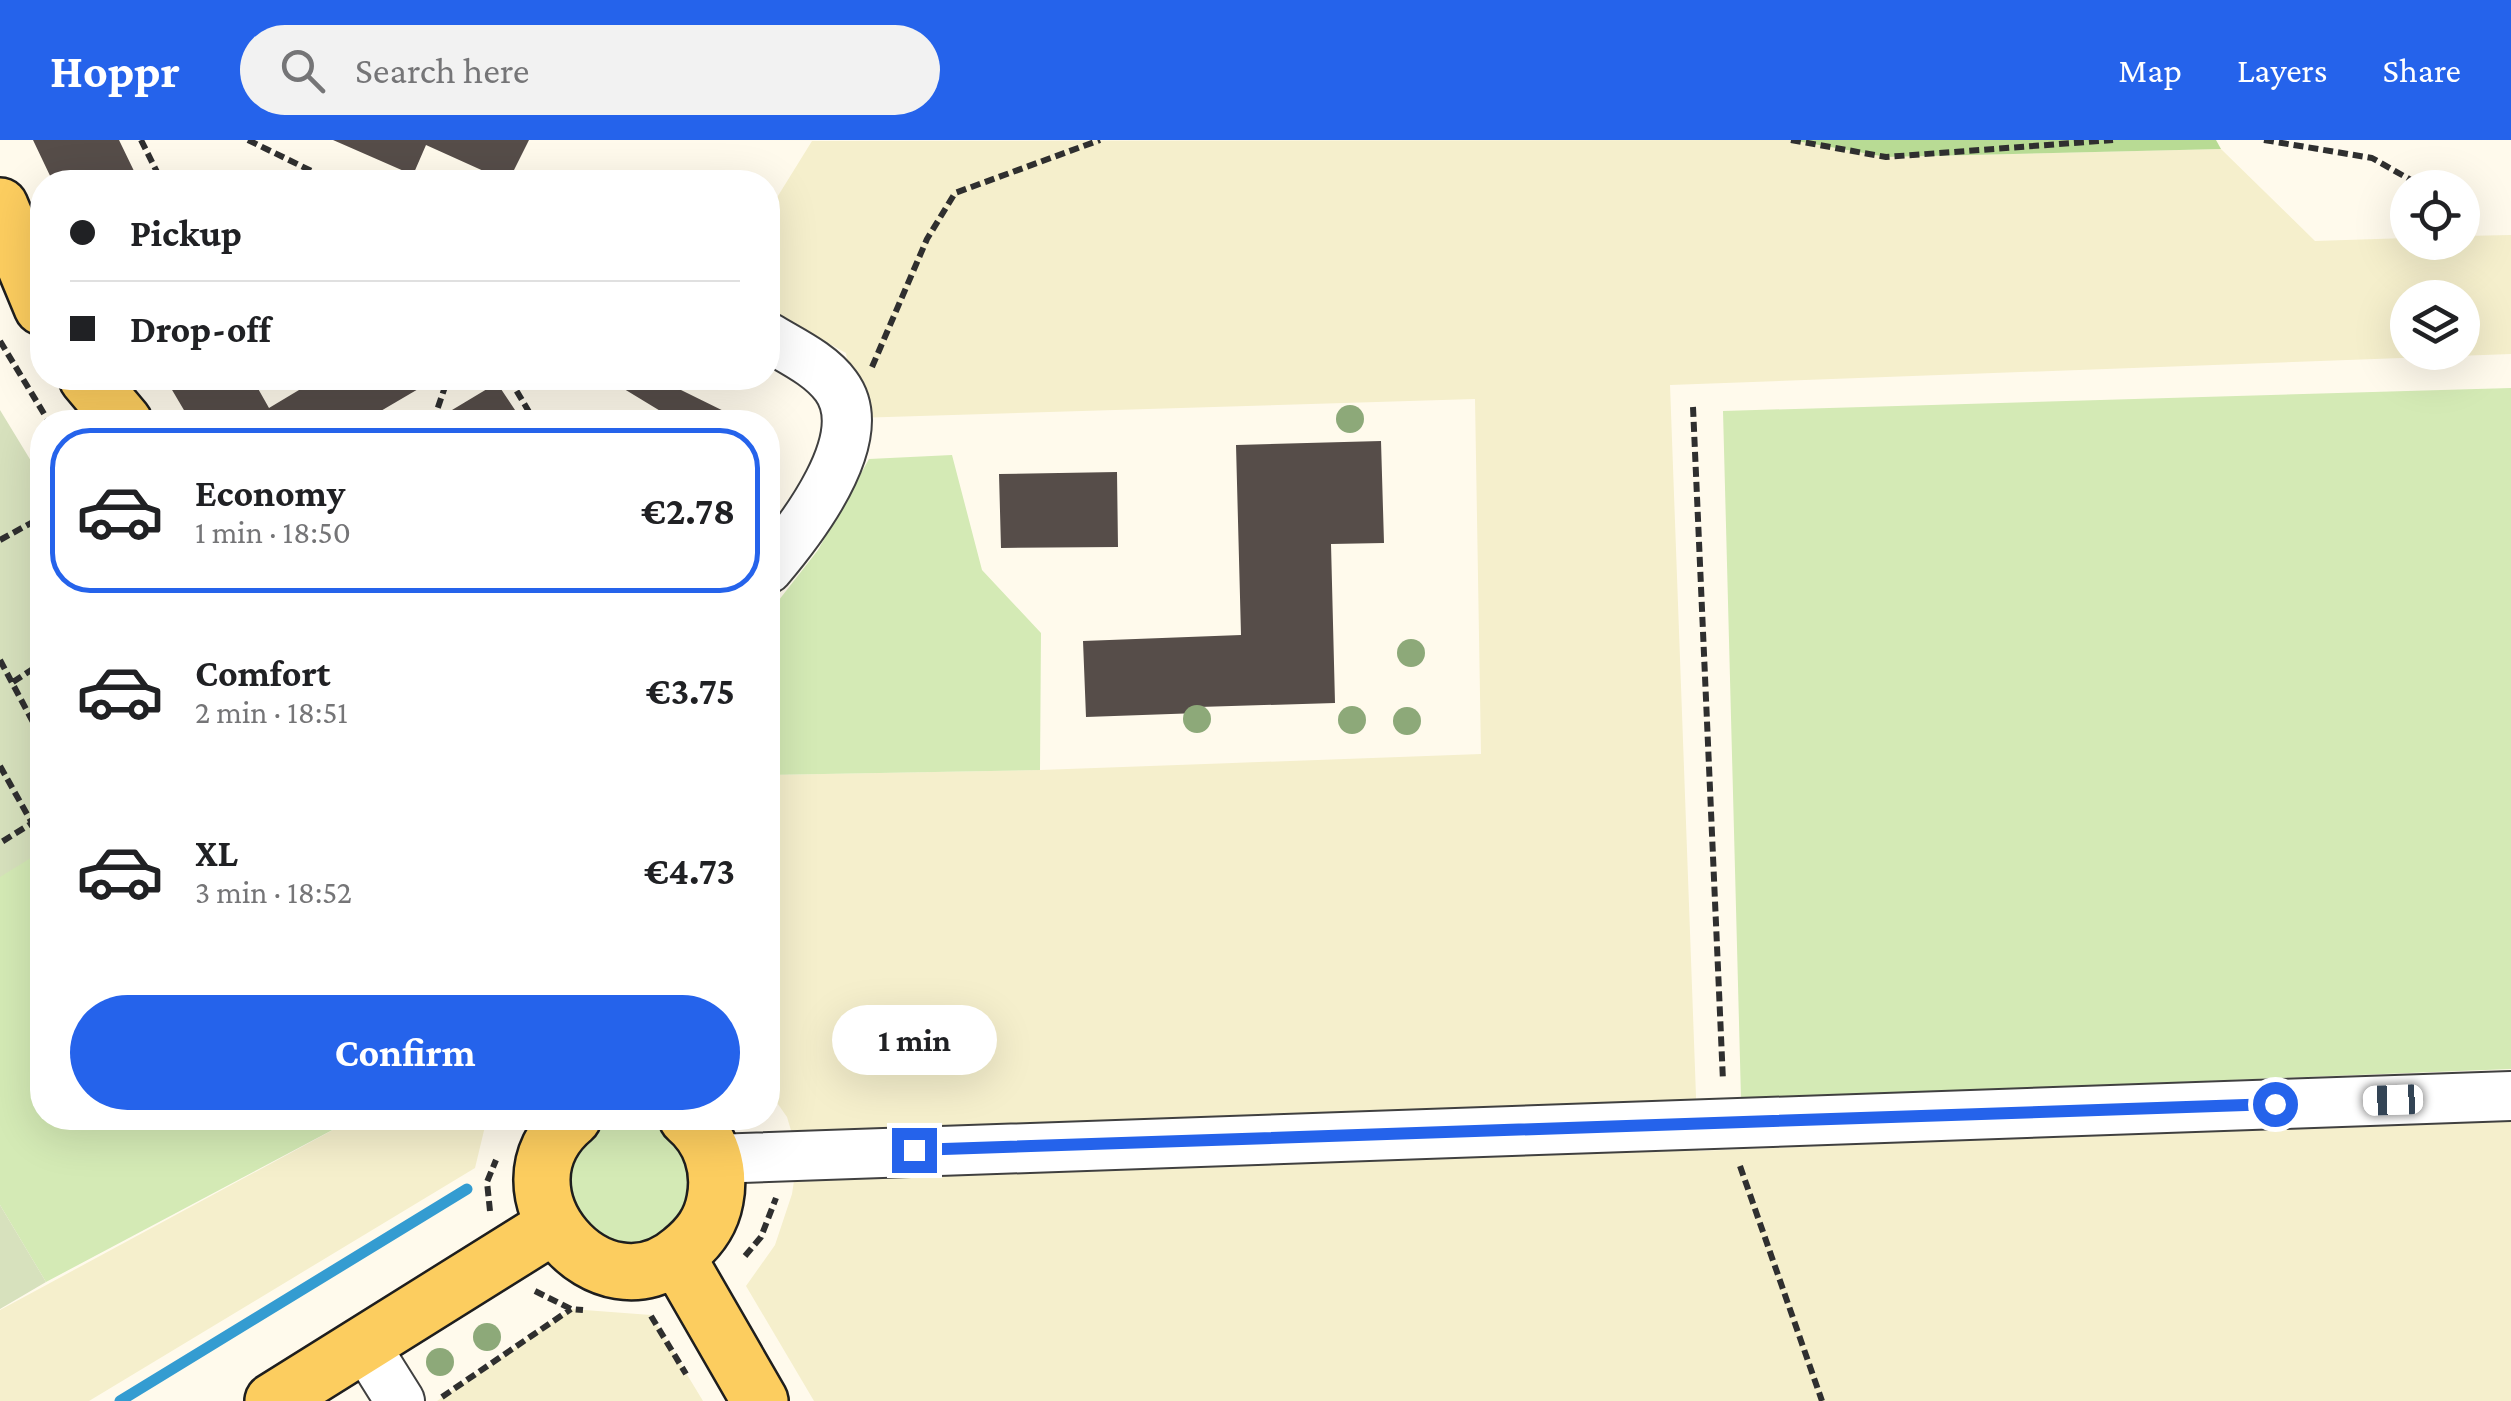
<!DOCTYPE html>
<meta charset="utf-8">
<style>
:root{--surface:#fff;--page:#f2f2f2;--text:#202124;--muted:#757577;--line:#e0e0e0;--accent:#2563eb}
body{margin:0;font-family:"Crimson Pro",serif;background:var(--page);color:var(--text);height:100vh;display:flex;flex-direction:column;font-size:38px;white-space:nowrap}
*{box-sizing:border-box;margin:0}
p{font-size:32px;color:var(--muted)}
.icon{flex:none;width:55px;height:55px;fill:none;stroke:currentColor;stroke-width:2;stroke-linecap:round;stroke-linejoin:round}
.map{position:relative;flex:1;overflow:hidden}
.side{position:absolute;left:30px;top:270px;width:750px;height:720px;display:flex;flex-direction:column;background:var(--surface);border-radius:40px;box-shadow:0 10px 40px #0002}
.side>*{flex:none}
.guide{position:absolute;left:30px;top:30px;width:750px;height:220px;border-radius:40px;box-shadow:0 10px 40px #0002;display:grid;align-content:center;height:220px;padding:0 40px;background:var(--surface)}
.tools{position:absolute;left:2390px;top:30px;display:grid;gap:20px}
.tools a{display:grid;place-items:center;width:90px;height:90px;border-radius:50%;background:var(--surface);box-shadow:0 10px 40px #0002;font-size:50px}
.end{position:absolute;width:45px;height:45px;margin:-22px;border:12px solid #2563eb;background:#fff;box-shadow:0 0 0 5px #fff}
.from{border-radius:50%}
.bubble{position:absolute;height:70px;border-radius:35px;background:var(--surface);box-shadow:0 10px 40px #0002;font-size:32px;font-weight:700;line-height:70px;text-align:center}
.car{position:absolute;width:30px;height:60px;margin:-30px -15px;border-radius:12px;box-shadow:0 0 8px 2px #0007;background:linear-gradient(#fff 24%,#345 0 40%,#fff 0 76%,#345 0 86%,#fff 0)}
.guide b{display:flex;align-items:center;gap:35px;height:95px;font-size:38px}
.guide b+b{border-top:2px solid var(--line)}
.guide i{width:25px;height:25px;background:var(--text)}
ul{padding:18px 0 0;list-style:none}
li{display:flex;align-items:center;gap:30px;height:165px;margin:0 20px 15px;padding:0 20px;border:5px solid transparent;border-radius:40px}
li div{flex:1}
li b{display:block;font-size:38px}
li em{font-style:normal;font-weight:700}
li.selected{border-color:var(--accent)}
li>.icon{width:90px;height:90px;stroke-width:1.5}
.cta{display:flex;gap:20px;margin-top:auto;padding:20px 40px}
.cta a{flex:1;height:115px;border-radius:60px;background:var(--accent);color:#fff;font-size:40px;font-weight:700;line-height:115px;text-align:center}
header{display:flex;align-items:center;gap:60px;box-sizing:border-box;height:140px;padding:0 50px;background:var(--accent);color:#fff}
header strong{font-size:48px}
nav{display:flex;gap:55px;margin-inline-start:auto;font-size:35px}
.search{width:700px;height:90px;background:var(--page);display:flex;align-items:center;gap:25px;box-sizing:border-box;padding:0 35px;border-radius:55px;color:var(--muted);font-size:38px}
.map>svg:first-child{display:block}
.farmland{fill:#f5efcc;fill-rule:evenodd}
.green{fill:#d4eab5}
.forest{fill:#b8db94}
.cemetery{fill:#d7e1bd}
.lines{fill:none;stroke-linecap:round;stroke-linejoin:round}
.stream{stroke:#349cd1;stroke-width:11}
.building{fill:#564d49}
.minor-casing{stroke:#404040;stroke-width:52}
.major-casing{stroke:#1e1e1e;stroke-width:60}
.path{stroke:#2f2f2f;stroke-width:6;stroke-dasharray:10 5;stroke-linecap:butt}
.minor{stroke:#fff;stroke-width:48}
.major{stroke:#fccd5f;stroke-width:55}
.tree{fill:#8da979}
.route{stroke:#2563eb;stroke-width:12}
</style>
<header>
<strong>Hoppr</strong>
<div class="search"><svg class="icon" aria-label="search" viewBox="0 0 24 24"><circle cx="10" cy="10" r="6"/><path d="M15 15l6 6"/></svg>Search here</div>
<nav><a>Map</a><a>Layers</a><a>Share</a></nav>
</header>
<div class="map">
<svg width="2511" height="1261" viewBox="0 0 2511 1261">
<rect width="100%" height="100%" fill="#fffaec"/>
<!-- farmland -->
<path class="farmland" d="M1791 0 1886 17 2221 9 2315 101 2407 98 2408 102H2462L2463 96 2511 95V214L1670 245 1698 1011 2511 978V1261H814L746 1146 775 1105 792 1054 798 1014 787 977 768 950V635L1040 630 1481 614 1475 259 855 278 846 213 768 170V72L812 1ZM2408 158H2462V212H2408Z
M355 978H487L475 1028 89 1261H0V1170Z
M571 1169 651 1175 703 1261H437Z"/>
<!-- green -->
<path class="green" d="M2511 248V929L1741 959 1723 271Z
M952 315 982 430 1041 493 1040 630 768 635V474L818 410 869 319Z
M42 710V978H355L46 1142 0 1065V736Z
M573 978H688L712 1074 595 1123 550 1008Z"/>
<!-- forest -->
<path class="forest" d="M1791 0H2216L2221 9 1886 17Z"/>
<!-- cemetery -->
<path class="cemetery" d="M0 270 42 339V711L0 737Z
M0 1065 46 1142 0 1169Z"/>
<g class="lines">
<!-- stream -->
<path class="stream" d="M120 1261 467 1049"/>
</g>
<!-- building -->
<path class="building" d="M33 0H119L134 31 109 42H53Z
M333 0H529L508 42 426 5 413 35Z
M165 238H252L269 268 319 238H437L362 282H191Z
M606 238H687L681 250 746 282H657L662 272Z
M497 243 523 282H432Z
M1381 301 1384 403 1331 404 1335 563 1199 567V573L1086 577 1083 501 1241 495 1236 305Z
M1117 332 1118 407 1001 408 999 334Z"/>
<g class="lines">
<!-- minor casing -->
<g class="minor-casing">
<path id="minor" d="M768 197C791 211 820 224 836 246 874 297 801 390 768 429
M714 1019 2511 956
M363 1202 400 1261"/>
</g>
<!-- major casing -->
<g class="major-casing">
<path id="major" d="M0 66 42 167
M87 238 124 282
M573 978C486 1050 601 1183 683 1111 700 1097 711 1082 715 1060 721 1029 711 998 687 978
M677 1117 760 1261
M273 1261 553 1086"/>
</g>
<!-- path -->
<path class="path" d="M141 0 162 42
M248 0 334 42
M1791 0 1886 17 2113 0
M2264 0 2372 18 2425 48
M0 201 49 282
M872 227 927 99 955 53 1100 0
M509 238 535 282
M1693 267 1723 941
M433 282 448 238
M0 400 42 377
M0 520 42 599
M13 542 42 523
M0 626 32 683 0 703
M1740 1026 1822 1261
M490 1071 487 1042 496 1020
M745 1116 761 1097 776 1058
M535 1151 571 1169 583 1170
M651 1176 686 1234
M442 1257 571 1169"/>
<!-- minor -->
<use href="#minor" class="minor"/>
<!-- major -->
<use href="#major" class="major"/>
</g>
<!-- trees -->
<g class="tree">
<circle cx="1350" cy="279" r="14"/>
<circle cx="1411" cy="513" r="14"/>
<circle cx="1197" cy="579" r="14"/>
<circle cx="1352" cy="580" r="14"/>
<circle cx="1407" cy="581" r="14"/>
<circle cx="487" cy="1197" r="14"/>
<circle cx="440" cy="1222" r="14"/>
</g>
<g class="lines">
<!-- route -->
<path class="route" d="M914 1010 2275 964"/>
</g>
</svg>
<div class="tools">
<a><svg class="icon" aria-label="locate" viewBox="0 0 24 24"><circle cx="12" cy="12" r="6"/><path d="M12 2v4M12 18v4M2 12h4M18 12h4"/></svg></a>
<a><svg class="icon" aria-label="layers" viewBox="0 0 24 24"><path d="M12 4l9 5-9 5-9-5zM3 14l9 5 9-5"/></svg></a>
</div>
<i class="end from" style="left:2275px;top:964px"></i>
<i class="end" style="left:914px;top:1010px"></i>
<div class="bubble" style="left:832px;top:865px;width:165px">1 min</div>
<i class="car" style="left:2393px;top:960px;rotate:268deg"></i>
<div class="guide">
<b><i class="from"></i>Pickup</b>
<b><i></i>Drop-off</b>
</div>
<section class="side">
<ul>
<li class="selected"><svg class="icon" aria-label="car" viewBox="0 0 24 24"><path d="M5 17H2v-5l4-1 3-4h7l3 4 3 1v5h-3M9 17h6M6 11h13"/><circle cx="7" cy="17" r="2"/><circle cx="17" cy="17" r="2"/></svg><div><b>Economy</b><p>1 min · 18:50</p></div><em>€2.78</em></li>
<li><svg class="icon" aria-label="car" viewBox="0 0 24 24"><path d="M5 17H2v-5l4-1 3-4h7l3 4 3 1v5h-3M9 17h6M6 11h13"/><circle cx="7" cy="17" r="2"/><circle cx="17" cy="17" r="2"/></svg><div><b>Comfort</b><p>2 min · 18:51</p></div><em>€3.75</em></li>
<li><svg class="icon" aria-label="car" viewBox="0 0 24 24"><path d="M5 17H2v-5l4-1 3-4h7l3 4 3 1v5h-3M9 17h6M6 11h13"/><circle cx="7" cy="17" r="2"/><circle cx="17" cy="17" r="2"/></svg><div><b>XL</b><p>3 min · 18:52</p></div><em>€4.73</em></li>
</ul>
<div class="cta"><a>Confirm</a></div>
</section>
</div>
